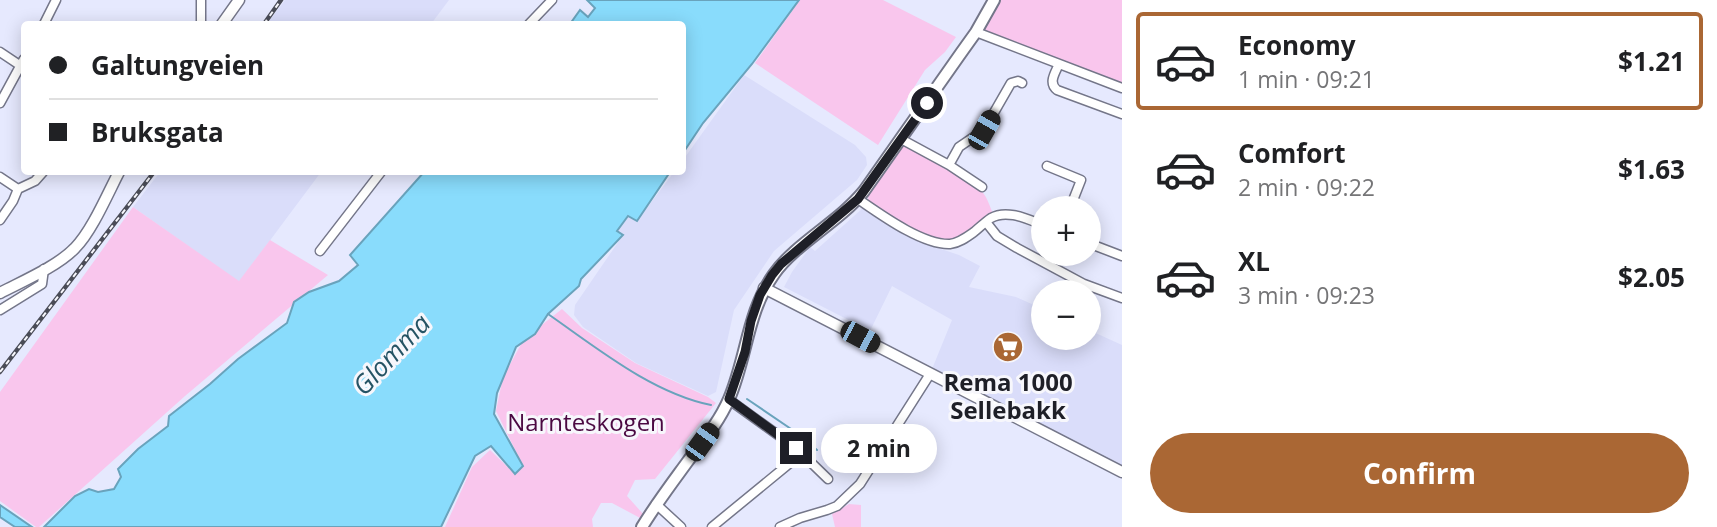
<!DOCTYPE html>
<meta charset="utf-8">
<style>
:root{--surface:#fff;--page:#f2f2f2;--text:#202124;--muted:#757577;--line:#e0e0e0;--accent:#aa6734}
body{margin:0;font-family:"Open Sans",sans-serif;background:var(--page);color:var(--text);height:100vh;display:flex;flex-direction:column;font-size:26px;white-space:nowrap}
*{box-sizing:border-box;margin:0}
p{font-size:23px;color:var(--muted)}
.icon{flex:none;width:38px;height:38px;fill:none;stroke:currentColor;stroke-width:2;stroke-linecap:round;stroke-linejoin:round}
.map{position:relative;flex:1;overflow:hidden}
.side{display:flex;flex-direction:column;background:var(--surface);width:595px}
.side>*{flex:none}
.hud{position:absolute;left:21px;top:21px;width:665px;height:154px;border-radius:7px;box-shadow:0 4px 18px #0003;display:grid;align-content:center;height:154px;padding:0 28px;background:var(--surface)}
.fabs{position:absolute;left:1031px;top:196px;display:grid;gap:14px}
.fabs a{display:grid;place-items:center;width:70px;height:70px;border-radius:50%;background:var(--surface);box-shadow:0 4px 18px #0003;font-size:35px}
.end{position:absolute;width:32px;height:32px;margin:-16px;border:9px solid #1e1f27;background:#fff;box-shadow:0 0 0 4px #fff}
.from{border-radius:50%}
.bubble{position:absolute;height:49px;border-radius:24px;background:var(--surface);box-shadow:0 4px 18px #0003;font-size:23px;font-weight:700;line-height:49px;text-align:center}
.car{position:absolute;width:21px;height:42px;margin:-21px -10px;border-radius:9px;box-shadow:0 0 5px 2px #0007;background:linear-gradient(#222 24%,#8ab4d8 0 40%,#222 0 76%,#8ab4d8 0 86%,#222 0)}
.hud b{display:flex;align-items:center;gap:24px;height:66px;font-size:26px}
.hud b+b{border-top:2px solid var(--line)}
.hud i{width:18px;height:18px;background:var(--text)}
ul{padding:12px 0 0;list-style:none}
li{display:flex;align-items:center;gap:21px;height:98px;margin:0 14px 10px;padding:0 14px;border:4px solid transparent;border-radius:7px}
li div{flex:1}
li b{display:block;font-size:26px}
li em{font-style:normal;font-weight:700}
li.active{border-color:var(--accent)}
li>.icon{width:63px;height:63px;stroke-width:1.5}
.primary-button{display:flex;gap:14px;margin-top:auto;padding:14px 28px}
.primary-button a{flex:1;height:80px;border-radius:42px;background:var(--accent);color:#fff;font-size:28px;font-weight:700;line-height:80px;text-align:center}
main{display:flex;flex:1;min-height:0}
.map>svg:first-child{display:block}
.built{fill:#daddfa}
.green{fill:#f9c6ed}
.water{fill:#89dcfc;stroke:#69a3bc;stroke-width:2}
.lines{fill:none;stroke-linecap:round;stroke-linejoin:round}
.stream{stroke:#69a3bc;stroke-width:2}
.minor-casing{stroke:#747689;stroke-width:11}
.tertiary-casing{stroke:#747689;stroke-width:13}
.secondary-casing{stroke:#747689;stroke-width:14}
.minor{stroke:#fff;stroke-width:8}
.tertiary{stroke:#fff;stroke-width:10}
.secondary{stroke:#fff;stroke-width:10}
.rail-casing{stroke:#4a4c57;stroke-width:4.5}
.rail{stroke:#f7f7fc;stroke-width:2;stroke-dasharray:5;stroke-linecap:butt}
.route{stroke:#1e1f27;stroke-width:9}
.labels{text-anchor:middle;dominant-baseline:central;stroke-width:6;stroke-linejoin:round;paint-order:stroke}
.poi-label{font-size:24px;font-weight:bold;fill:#1e1f27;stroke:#f7f7fc}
.park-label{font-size:24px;fill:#4b0942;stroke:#f7f7fc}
.water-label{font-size:26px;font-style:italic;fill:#255364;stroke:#f7f7fc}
</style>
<main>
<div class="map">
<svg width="1122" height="527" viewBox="0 0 1122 527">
<rect width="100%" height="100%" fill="#e6e9fe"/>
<!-- built -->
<path class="built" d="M285 0H449L431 24H267Z
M744 75 855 145 866 157 867 165 857 180 774 251 734 310 716 392 708 396 636 363 583 327 574 315 575 305 623 235 617 231 629 216 637 221 674 172H682L683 160Z
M160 172H321L239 282 133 207Z
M864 207 926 244 959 255 980 266 969 287 1016 297 1043 309V338H1088L1089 330 1122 345V472L930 374 952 320 892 286 870 331 784 287 792 272 810 247 815 251Z"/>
<!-- green -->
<path class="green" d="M800 0H883L956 37 945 52 925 70 878 145 755 63Z
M998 0H1122V86L980 31Z
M906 145C927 156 968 175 983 193 988 199 990 207 993 214 983 221 973 231 962 237 936 251 890 217 869 202L867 193 901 146Z
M133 207 239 281 270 240 328 275 185 396 39 527H36L0 501V392Z
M562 309 582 328 635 363 708 397 716 403 655 479 635 480 627 496 644 515 642 519 612 503H601L592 519 593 527H445L472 467 490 450 515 474 523 466 496 411 503 377 524 339Z
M849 504 861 505V527H835L832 514Z"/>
<!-- water -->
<path class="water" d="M587 0H799L752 64 703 123 683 153 682 24H570L580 10 588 17 595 8Z
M424 172H670L637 221 628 216 617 231 623 235 581 279 579 286 548 314 535 334 516 347 497 393 494 414 523 466 515 474 491 446 475 456 441 527H44L75 496 89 489 98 492 114 489 121 477 118 469 138 449 168 426 169 416 210 384 238 359 287 323 294 302 309 292 339 281 358 265 350 255Z
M0 505 32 527H15L0 517Z"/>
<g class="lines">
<!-- stream -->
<path class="stream" d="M548 314C597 348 652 393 711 405
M747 399 797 433 817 450"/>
<!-- minor casing -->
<g class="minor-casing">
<path id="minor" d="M44 24 56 0
M201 24V0
M529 24 552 0
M976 32 1122 88
M0 52 21 66
M1059 64C1055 73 1048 83 1057 90L1122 114
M0 103 24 59
M901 139 949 165 982 187
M949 165 959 147 984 130 1011 83 1018 81 1022 83
M1047 166 1081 180 1070 208
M0 177 18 189
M858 199C880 214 922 245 950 244 959 243 967 237 974 232 979 228 985 222 991 218 1007 209 1027 219 1043 225
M0 220 13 201 18 189 35 181 43 172
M986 222 997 236 1017 248 1084 284 1122 298
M1088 243 1122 256
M320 251 381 172
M0 310 42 284 44 269
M728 399 796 448 828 479
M656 504 681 527
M712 527 801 454
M780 527 800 518 827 510 837 506 860 484 930 374"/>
</g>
<!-- tertiary casing -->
<g class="tertiary-casing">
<path id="tertiary" d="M222 24 239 0
M764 288 1122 472
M0 293C23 281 58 266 75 248 92 231 108 193 119 172"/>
</g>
<!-- secondary casing -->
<g class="secondary-casing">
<path id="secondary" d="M642 527C656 504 672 483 688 461 703 441 719 422 729 399 747 357 747 312 774 274 796 243 839 222 864 191L961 53 976 32 994 0"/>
</g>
<!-- minor -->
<use href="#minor" class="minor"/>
<!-- tertiary -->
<use href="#tertiary" class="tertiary"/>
<!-- secondary -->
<use href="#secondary" class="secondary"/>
<!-- rail casing -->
<g class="rail-casing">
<path id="rail" d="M264 24 281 0
M0 372 154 172"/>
</g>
<!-- rail -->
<use href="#rail" class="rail"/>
</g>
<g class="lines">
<!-- route -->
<path class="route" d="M796 448 729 399 745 352 751 321 760 295 772 275 781 264 858 199 927 103"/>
</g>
<!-- icons -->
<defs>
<g id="supermarket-disc" transform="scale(1.575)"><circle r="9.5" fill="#aa6734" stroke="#f7f7fc"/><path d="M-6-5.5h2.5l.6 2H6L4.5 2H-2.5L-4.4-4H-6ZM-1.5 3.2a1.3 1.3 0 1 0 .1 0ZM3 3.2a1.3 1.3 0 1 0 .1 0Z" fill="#fff"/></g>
</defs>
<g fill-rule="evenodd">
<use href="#supermarket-disc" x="1008" y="347"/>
</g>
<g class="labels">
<!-- poi labels -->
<g class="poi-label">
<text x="1008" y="381">Rema 1000<tspan x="1008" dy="28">Sellebakk</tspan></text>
</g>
<!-- park labels -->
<g class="park-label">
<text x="586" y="421">Narnteskogen</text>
</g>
<!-- water labels -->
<g class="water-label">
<text transform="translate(391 354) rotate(-47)">Glomma</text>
</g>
</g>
</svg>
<div class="fabs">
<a>+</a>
<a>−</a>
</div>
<i class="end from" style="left:927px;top:103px"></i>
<i class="end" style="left:796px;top:448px"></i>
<div class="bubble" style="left:821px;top:424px;width:116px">2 min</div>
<i class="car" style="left:984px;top:130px;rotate:30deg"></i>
<i class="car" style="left:860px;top:337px;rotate:118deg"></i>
<i class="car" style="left:702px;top:442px;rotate:36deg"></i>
<div class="hud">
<b><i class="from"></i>Galtungveien</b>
<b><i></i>Bruksgata</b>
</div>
</div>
<section class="side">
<ul>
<li class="active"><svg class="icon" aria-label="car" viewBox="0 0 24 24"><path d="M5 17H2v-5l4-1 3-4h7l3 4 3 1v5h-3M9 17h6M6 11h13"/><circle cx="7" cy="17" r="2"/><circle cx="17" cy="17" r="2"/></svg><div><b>Economy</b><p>1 min · 09:21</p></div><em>$1.21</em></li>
<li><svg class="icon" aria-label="car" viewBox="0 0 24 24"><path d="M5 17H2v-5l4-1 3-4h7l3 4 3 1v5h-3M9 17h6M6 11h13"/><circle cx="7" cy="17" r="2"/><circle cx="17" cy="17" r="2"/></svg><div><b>Comfort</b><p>2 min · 09:22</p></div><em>$1.63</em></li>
<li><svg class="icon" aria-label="car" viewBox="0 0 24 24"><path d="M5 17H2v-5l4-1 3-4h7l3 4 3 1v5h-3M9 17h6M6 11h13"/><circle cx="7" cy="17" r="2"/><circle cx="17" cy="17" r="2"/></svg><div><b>XL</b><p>3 min · 09:23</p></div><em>$2.05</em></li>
</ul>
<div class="primary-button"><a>Confirm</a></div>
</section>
</main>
